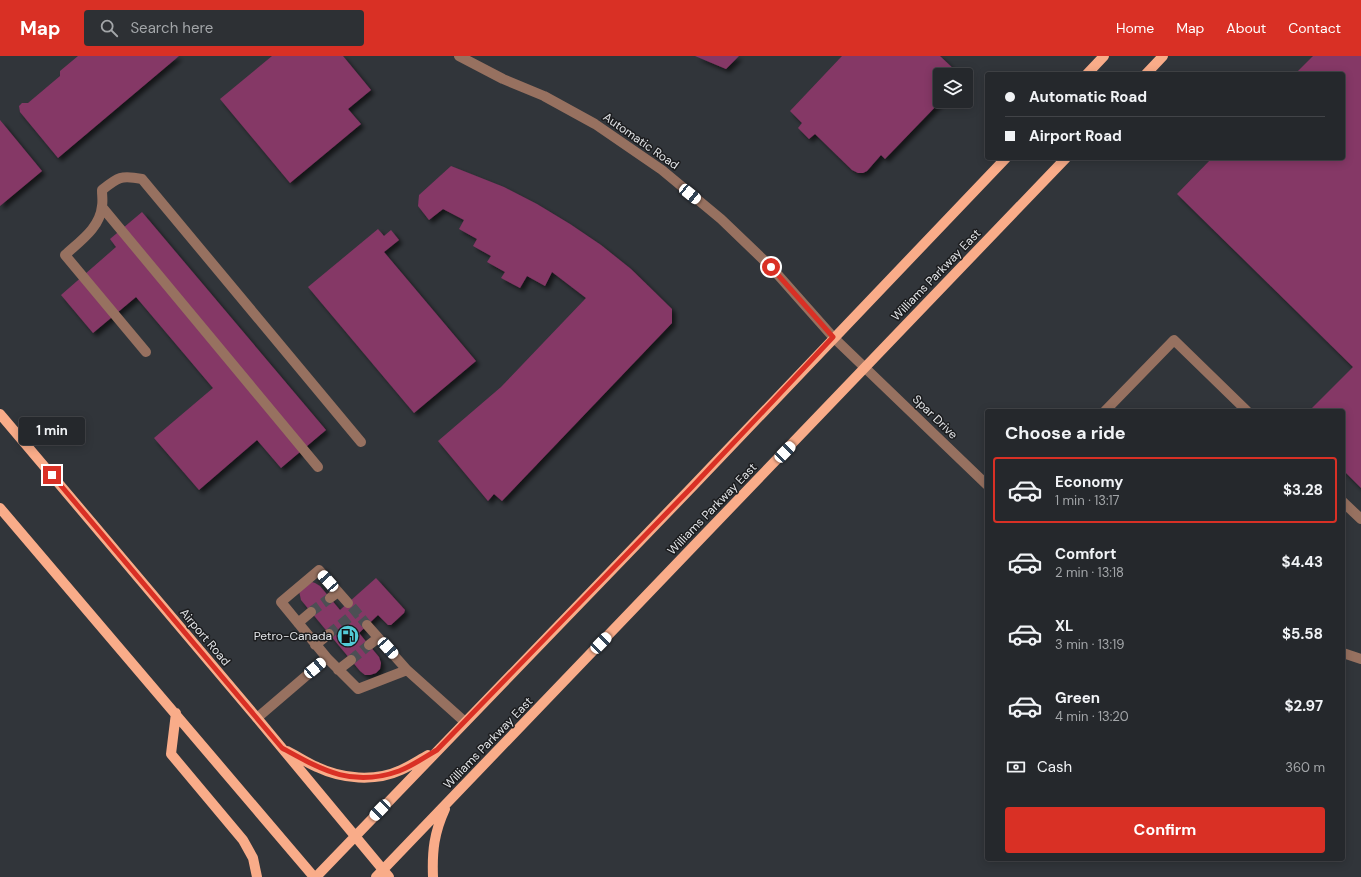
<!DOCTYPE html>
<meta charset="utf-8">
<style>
:root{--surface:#25282c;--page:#2d3034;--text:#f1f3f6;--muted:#a3a6a9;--line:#424448;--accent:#d93025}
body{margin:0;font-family:"DM Sans",sans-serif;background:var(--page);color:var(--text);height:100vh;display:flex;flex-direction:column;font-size:15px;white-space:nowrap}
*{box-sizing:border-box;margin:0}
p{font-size:13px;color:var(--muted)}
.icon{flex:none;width:22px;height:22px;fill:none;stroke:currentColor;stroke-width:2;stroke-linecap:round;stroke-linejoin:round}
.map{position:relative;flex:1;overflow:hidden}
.panel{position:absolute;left:985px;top:353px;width:360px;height:452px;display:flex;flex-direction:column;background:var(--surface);border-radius:4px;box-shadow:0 2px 10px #0003,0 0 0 1px var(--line)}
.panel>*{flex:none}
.top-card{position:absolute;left:985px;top:16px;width:360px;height:88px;border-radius:4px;box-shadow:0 2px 10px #0003,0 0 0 1px var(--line);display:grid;align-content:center;height:88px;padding:0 20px;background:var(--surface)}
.fabs{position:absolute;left:933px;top:12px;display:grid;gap:8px}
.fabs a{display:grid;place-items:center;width:40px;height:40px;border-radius:4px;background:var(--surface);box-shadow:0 2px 10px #0003,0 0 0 1px var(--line);font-size:20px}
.end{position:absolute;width:18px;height:18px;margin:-9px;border:5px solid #d93025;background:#fff;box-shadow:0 0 0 2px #fff}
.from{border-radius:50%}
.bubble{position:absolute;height:28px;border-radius:4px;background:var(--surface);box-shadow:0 2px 10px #0003,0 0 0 1px var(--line);font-size:13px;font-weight:700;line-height:28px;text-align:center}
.car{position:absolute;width:12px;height:24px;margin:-12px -6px;border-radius:5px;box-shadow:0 0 3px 1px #0007;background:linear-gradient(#fff 24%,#345 0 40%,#fff 0 76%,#345 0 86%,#fff 0)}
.top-card b{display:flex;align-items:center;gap:14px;height:38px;font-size:15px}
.top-card b+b{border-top:1px solid var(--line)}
.top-card i{width:10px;height:10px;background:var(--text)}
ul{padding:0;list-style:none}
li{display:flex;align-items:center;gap:12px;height:66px;margin:0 8px 6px;padding:0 12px;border:2px solid transparent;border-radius:4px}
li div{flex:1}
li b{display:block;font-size:15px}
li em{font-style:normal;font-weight:700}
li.current{border-color:var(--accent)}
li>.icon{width:36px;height:36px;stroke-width:1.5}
h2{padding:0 20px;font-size:18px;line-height:48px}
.pay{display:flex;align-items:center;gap:10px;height:44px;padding:0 20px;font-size:15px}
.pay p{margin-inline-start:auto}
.button{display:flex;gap:8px;margin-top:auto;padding:8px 20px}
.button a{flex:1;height:46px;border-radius:4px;background:var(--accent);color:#fff;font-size:16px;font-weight:700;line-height:46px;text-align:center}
header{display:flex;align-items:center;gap:24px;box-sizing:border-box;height:56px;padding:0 20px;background:var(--accent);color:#fff}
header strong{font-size:19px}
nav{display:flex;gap:22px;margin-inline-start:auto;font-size:14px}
.search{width:280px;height:36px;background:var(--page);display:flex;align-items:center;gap:10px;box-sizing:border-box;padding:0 14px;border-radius:4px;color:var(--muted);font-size:15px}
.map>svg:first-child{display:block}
.building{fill:#853766;filter:url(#shadow)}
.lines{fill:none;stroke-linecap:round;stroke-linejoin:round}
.minor-tunnel{stroke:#4c4f54;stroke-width:10;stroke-dasharray:10 5;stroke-linecap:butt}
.minor{stroke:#977160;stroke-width:10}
.major{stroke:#f9ac89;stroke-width:10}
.route{stroke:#d93025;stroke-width:5}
.labels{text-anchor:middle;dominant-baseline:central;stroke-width:3;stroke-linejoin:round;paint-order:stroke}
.street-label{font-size:12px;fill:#e2e4e7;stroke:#1b1c1e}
.poi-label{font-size:12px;fill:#e2e4e7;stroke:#1b1c1e;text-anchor:end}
</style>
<header>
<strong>Map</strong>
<div class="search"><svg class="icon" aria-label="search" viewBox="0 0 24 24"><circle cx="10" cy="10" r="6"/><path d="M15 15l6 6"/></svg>Search here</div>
<nav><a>Home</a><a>Map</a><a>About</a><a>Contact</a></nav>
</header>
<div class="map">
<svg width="1361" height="821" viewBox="0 0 1361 821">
<defs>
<filter id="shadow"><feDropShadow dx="3.5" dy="3.5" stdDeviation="2" flood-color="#0009"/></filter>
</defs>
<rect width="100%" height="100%" fill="#31353a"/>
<!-- building -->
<path class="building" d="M78 0H179L58 102 20 56 19 50 22 47H28L60 20V15Z
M272 0H343L371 34 348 53 361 68 290 127 220 43Z
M695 0H739L726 13Z
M842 0H940L960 19H940V46L885 103 881 99 867 115 863 117H858L852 114 815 78 809 83 798 72 802 67 790 55Z
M1313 0H1361V432L1343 414V355H1309L1353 311 1177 138 1212 102H1343V18H1295Z
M0 64 42 115 0 150Z
M451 110 504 131 537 148 570 168 601 189 631 213 672 253V267L502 445 494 438 488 445 438 385 501 331 586 242 552 216 545 230 527 220 520 232 501 222 505 216 487 206 491 200 473 190 477 183 459 173 464 164 443 153 429 164 418 150 419 139Z
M142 156 326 374 281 412 257 384 199 434 154 382 213 332 136 241 93 277 61 239 116 191 110 183Z
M378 173 384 180 391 174 399 184 384 196 476 305 414 357 308 231Z
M376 522 405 554 404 557 391 569H388L378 559 359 577 379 601 381 607 380 613 376 617 370 619H365L360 615 301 544 299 535 312 526 315 527 320 530 340 554Z"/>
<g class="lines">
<!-- minor-tunnel -->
<path class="minor-tunnel" d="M352 551 367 569
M311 556 330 542
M329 578 356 556
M351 604 369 589"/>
<!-- minor -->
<path class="minor" d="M459 0 503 23 544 40 595 68 662 114 721 163 771 211 833 281 987 429
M102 151 318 411
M146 296 65 199C80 185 100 172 102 150 103 145 102 140 102 134 118 121 121 119 142 123L361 386
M1105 355 1174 284 1247 355
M1343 446 1361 463
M330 542 338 536
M298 567 311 556
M367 569 407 614
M315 589 329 578
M369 589 378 582
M1343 597 1361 603
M327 602 281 546 319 514 348 547
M338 614 351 604
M257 662 327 602 358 633 407 614 465 666"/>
<!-- major -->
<path class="major" d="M1087 18 1104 0
M1146 18 1163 0
M0 358 257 662 389 821
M0 452 314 821
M176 657 171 698 243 784 253 802 257 821
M287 695C297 700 307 707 317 711 342 723 375 726 401 714 410 710 419 704 428 699
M316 821 692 431 1006 102
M376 821 1066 102
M433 821C432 795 434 777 445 753"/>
</g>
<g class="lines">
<!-- route -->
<path class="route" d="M52 419 282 692C322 714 352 732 399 715 412 710 425 701 437 694L692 431 833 281 771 211"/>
</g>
<!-- icons -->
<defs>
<g id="fuel-disc" transform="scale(1.15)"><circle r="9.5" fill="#52cbd7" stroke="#1b1c1e"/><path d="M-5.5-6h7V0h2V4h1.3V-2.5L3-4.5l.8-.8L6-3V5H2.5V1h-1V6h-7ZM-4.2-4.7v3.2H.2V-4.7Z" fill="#111"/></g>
</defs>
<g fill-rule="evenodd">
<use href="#fuel-disc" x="348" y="580"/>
</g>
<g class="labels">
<!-- street labels -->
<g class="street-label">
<text transform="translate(641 85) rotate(35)">Automatic Road</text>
<text transform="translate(936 219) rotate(-46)">Williams Parkway East</text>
<text transform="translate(935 361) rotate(44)">Spar Drive</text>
<text transform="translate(712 453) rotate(-46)">Williams Parkway East</text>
<text transform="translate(205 581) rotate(50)">Airport Road</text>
<text transform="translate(488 687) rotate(-46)">Williams Parkway East</text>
</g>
<!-- poi labels -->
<g class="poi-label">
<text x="332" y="580">Petro-Canada</text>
</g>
</g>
</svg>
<div class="fabs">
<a><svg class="icon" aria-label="layers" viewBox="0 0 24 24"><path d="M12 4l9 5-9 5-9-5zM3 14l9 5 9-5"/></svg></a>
</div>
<i class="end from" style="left:771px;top:211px"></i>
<i class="end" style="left:52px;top:419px"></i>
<div class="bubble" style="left:19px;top:361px;width:66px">1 min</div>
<i class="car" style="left:690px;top:138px;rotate:129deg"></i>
<i class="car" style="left:785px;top:396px;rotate:44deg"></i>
<i class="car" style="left:328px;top:525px;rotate:318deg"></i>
<i class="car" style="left:601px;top:587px;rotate:44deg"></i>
<i class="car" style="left:388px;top:592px;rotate:138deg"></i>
<i class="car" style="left:315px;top:612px;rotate:50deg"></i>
<i class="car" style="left:380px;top:754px;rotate:224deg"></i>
<div class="top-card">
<b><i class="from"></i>Automatic Road</b>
<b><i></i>Airport Road</b>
</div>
<section class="panel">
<h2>Choose a ride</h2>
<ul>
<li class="current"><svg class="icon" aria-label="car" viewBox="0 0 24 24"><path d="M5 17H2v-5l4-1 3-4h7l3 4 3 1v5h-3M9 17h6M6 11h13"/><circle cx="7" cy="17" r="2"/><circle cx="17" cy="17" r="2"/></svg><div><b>Economy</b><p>1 min · 13:17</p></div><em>$3.28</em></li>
<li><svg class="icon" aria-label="car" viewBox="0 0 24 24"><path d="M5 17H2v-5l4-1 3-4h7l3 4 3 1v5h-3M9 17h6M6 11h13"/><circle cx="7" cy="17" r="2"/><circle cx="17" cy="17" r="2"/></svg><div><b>Comfort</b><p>2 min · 13:18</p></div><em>$4.43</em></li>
<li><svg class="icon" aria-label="car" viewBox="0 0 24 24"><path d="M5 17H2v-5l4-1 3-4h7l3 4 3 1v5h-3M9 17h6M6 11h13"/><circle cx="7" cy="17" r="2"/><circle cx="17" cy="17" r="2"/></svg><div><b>XL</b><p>3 min · 13:19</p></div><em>$5.58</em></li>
<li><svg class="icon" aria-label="car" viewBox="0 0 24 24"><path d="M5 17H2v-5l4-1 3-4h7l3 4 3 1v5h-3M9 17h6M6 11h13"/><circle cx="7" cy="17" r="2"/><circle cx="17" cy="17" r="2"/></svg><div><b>Green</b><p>4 min · 13:20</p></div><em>$2.97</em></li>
</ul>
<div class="pay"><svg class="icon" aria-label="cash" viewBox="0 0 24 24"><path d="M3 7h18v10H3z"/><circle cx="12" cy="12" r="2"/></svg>Cash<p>360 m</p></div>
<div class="button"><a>Confirm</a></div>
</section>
</div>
